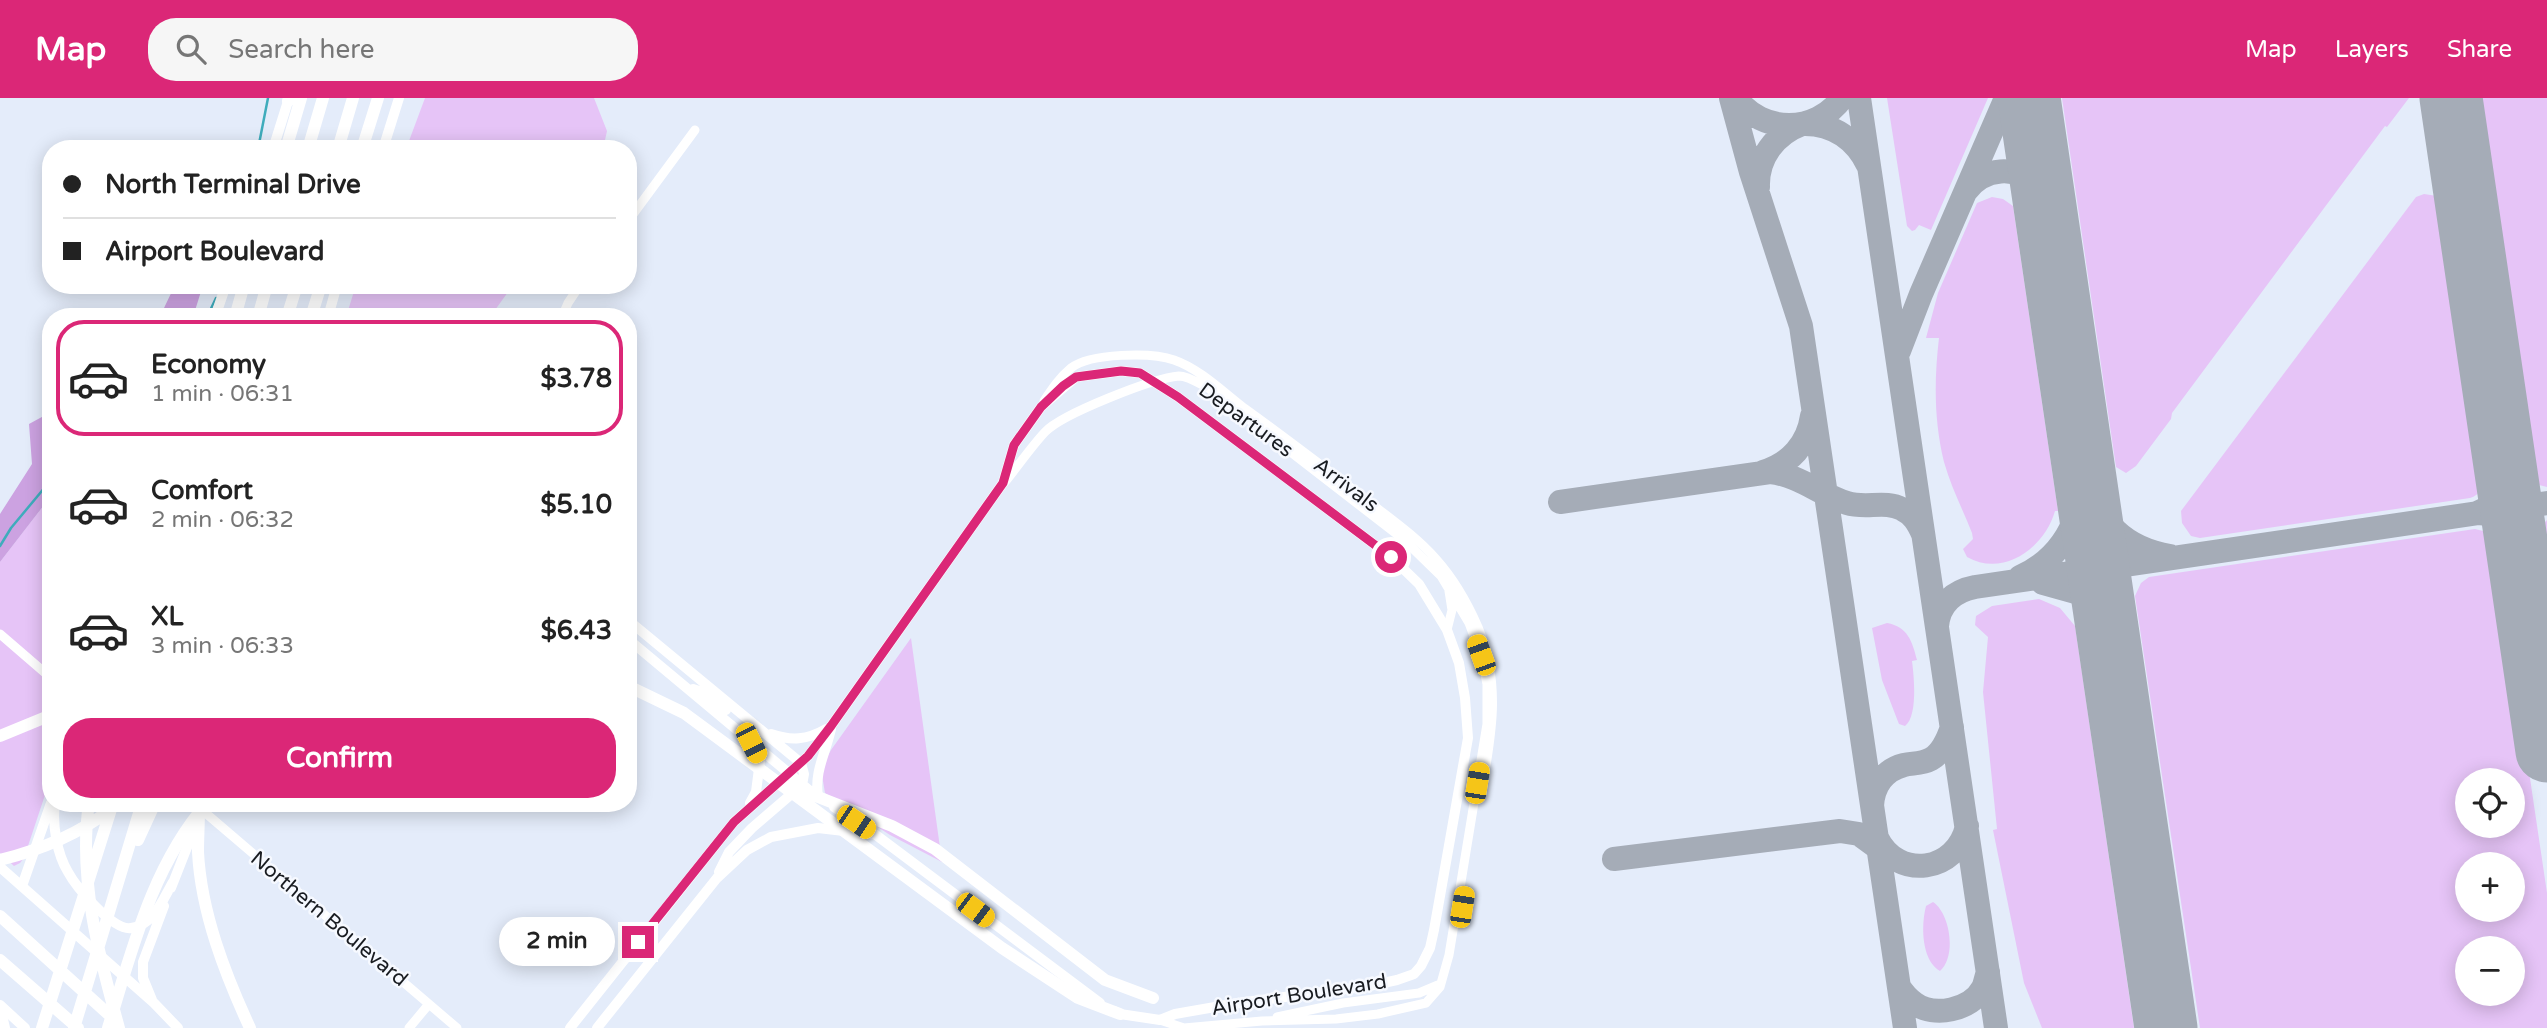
<!DOCTYPE html>
<meta charset="utf-8">
<style>
:root{--surface:#fff;--page:#f6f6f6;--text:#222;--muted:#767676;--line:#e0e0e0;--accent:#db2777}
body{margin:0;font-family:"Varela Round",sans-serif;background:var(--page);color:var(--text);height:100vh;display:flex;flex-direction:column;font-size:26px;white-space:nowrap}
*{box-sizing:border-box;margin:0}
p{font-size:23px;color:var(--muted)}
.icon{flex:none;width:38px;height:38px;fill:none;stroke:currentColor;stroke-width:2;stroke-linecap:round;stroke-linejoin:round}
.map{position:relative;flex:1;overflow:hidden}
.panel{position:absolute;left:42px;top:210px;width:595px;height:504px;display:flex;flex-direction:column;background:var(--surface);border-radius:28px;box-shadow:0 4px 18px #0003}
.panel>*{flex:none}
.guide{position:absolute;left:42px;top:42px;width:595px;height:154px;border-radius:28px;box-shadow:0 4px 18px #0003;display:grid;align-content:center;height:154px;padding:0 21px;background:var(--surface)}
.fabs{position:absolute;left:2455px;top:670px;display:grid;gap:14px}
.fabs a{display:grid;place-items:center;width:70px;height:70px;border-radius:50%;background:var(--surface);box-shadow:0 4px 18px #0003;font-size:35px}
.end{position:absolute;width:32px;height:32px;margin:-16px;border:9px solid #db2777;background:#fff;box-shadow:0 0 0 4px #fff}
.from{border-radius:50%}
.bubble{position:absolute;height:49px;border-radius:24px;background:var(--surface);box-shadow:0 4px 18px #0003;font-size:23px;font-weight:800;line-height:49px;text-align:center}
.car{position:absolute;width:21px;height:42px;margin:-21px -10px;border-radius:9px;box-shadow:0 0 5px 2px #0007;background:linear-gradient(#f5c518 24%,#345 0 40%,#f5c518 0 76%,#345 0 86%,#f5c518 0)}
.guide b{display:flex;align-items:center;gap:24px;height:66px;font-size:26px}
.guide b+b{border-top:2px solid var(--line)}
.guide i{width:18px;height:18px;background:var(--text)}
ul{padding:12px 0 0;list-style:none}
li{display:flex;align-items:center;gap:21px;height:116px;margin:0 14px 10px;padding:0 7px;border:4px solid transparent;border-radius:28px}
li div{flex:1}
li b{display:block;font-size:26px}
li em{font-style:normal;font-weight:800}
li.active{border-color:var(--accent)}
li>.icon{width:63px;height:63px;stroke-width:1.5}
.primary-button{display:flex;gap:14px;margin-top:auto;padding:14px 21px}
.primary-button a{flex:1;height:80px;border-radius:28px;background:var(--accent);color:#fff;font-size:28px;font-weight:800;line-height:80px;text-align:center}
header{display:flex;align-items:center;gap:42px;box-sizing:border-box;height:98px;padding:0 35px;background:var(--accent);color:#fff}
header strong{font-size:33px}
nav{display:flex;gap:38px;margin-inline-start:auto;font-size:24px}
.search{width:490px;height:63px;background:var(--page);display:flex;align-items:center;gap:18px;box-sizing:border-box;padding:0 24px;border-radius:28px;color:var(--muted);font-size:26px}
.map>svg:first-child{display:block}
.green{fill:#e6c4f7;fill-rule:evenodd}
.forest{fill:#cca2e1}
.lines{fill:none;stroke-linecap:round;stroke-linejoin:round}
.stream{stroke:#3facbc;stroke-width:2.5}
.taxiway{stroke:#a5acb7;stroke-width:24}
.runway{stroke:#a5acb7;stroke-width:63}
.minor{stroke:#fff;stroke-width:9}
.major{stroke:#fff;stroke-width:10}
.highway{stroke:#fff;stroke-width:12}
.route{stroke:#db2777;stroke-width:9}
.labels{text-anchor:middle;dominant-baseline:central;stroke-width:5;stroke-linejoin:round;paint-order:stroke}
.street-label{font-size:21px;fill:#191c21;stroke:#f6f9ff}
</style>
<header>
<strong>Map</strong>
<div class="search"><svg class="icon" aria-label="search" viewBox="0 0 24 24"><circle cx="10" cy="10" r="6"/><path d="M15 15l6 6"/></svg>Search here</div>
<nav><a>Map</a><a>Layers</a><a>Share</a></nav>
</header>
<div class="map">
<svg width="2547" height="930" viewBox="0 0 2547 930">
<rect width="100%" height="100%" fill="#e4ecfa"/>
<!-- green -->
<path class="green" d="M425 0H594L607 33 603 51H406Z
M1887 0H1988L1931 132 1919 127 1915 132 1912 133 1907 128Z
M2062 0H2409L2387 29 2385 28 2172 315 2171 321 2136 368 2126 375 2116 369Z
M2472 0H2547V389L2539 387 2528 380Z
M2424 96 2437 98 2444 103 2486 379C2484 389 2480 397 2470 400L2200 440 2191 438 2182 425 2181 413 2416 99Z
M1992 99 2003 101 2013 108 2058 413H2055C2045 449 2004 480 1967 459L1963 451 1973 441 1972 435C1963 412 1951 389 1944 364 1934 323 1934 282 1939 240H1926L1938 195 1977 105Z
M356 187H513L490 219H346Z
M51 398V679L24 760 20 765 14 768 0 755V464Z
M2547 422V508L2537 438 2541 428Z
M2475 431 2483 433 2495 444 2547 795V930H2200L2135 498 2141 485 2149 479ZM2468 682H2513V728H2468ZM2468 766H2513V812H2468ZM2468 850H2513V896H2468Z
M2039 501 2060 510 2075 528 2134 930H2042L2024 885 1993 732 1997 731 1983 594 1988 539 1975 527 1976 518 1992 508Z
M1887 525C1908 529 1912 543 1917 562L1912 563C1914 578 1918 618 1905 628L1899 626 1897 621 1882 582 1872 530Z
M911 540 942 764 890 737 825 695 821 671 831 652Z
M1933 804C1950 815 1957 858 1940 873 1921 862 1921 827 1926 808Z"/>
<!-- forest -->
<path class="forest" d="M175 187H203L193 219H137L164 210Z
M51 314V398L0 464V416L32 366 29 326Z"/>
<g class="lines">
<!-- stream -->
<path class="stream" d="M258 51 268 0
M207 219 216 200
M0 448 11 430 51 382"/>
<!-- taxiway -->
<path class="taxiway" d="M1731 0 1751 74 1801 228 1905 930
M1736 0C1762 36 1816 36 1842 0
M1859 0 1996 930
M1805 26C1834 26 1856 42 1868 67
M1758 89C1757 60 1775 36 1802 26
M1966 93C1983 70 2018 65 2036 90 2043 101 2045 115 2048 127
M1899 253 1921 196 2006 0
M1763 374C1790 366 1808 346 1812 318
M2086 381C2100 424 2123 450 2170 458
M1560 404 1770 374C1799 377 1821 397 1847 405 1866 411 1885 402 1902 411 1913 416 1918 425 1923 436
M2477 415C2504 415 2512 435 2518 458
M2477 415C2501 406 2503 389 2505 366
M2020 479C2063 460 2081 421 2085 377
M2043 485 2086 497 2106 517
M1937 528C1939 506 1954 493 1975 489L2547 405
M1872 708C1873 688 1884 672 1904 667 1913 665 1922 666 1931 661 1942 655 1948 641 1952 629
M1877 740C1898 783 1957 774 1967 728
M1614 761 1840 733 1859 736 1885 755
M1899 889C1903 895 1908 901 1914 905 1934 920 1971 912 1983 890 1985 886 1986 879 1988 874"/>
<!-- runway -->
<path class="runway" d="M2029 0 2166 930
M2451 0 2547 653"/>
<!-- minor -->
<path class="minor" d="M628 123 695 32
M562 219 568 205 580 187
M1044 303C1052 291 1060 279 1071 270 1090 255 1152 254 1174 262 1200 271 1223 294 1244 310 1283 338 1321 367 1359 396 1385 417 1414 436 1436 461 1453 480 1468 506 1478 529 1500 584 1493 629 1483 685
M1005 384C1018 368 1031 349 1045 334 1062 316 1153 280 1179 278 1188 278 1200 286 1208 290L1403 441 1441 478 1469 525 1481 557 1487 586V626L1449 857 1440 889 1426 905 1378 916 1336 921 1262 923 1184 930 1160 922
M1447 532 1452 512 1449 493
M0 536 51 580
M202 712 457 930
M1277 919 1343 905 1419 895 1438 887
M409 930 429 906"/>
<!-- major -->
<path class="major" d="M273 51 289 0
M383 51 399 0
M215 219 226 187
M328 219 337 187
M628 522 801 665
M628 541 809 692
M693 591 702 594 726 612
M771 636C791 643 807 642 826 631
M818 698C814 674 826 654 831 631
M55 705C52 727 57 756 68 774 76 789 113 833 131 830 154 827 163 801 173 784
M750 705 756 694 760 663
M834 709 876 737 1100 905
M0 769 154 905 178 930
M719 774 729 754 752 730 802 687 804 676 801 665
M22 788 51 705
M171 790 197 724
M152 902 143 880V864L164 808
M0 907 25 930
M570 930 734 724 808 658 831 628 1003 385 1014 347 1041 309 1076 279 1121 273 1140 275 1178 299 1391 459 1419 486 1447 532 1459 565 1465 600 1468 640 1434 832 1430 850 1421 868 1414 876 1397 882 1369 888 1238 905 1175 916 1160 922 1120 916 1114 913
M597 930 717 780 747 752 771 739 818 730 870 736"/>
<!-- highway -->
<path class="highway" d="M288 3 289 0
M286 51 301 0
M308 51 323 0
M338 51 353 0
M362 51 378 0
M235 219 244 187
M258 219 267 187
M287 219 297 187
M311 219 321 187
M628 588 684 615 1002 850 1078 900 1120 916
M0 638 51 617
M790 688 892 728 935 751 1105 882 1153 900
M89 705C78 781 99 858 119 930
M199 711C199 725 198 740 198 754 201 814 225 876 250 930
M138 742 155 705
M0 762C40 752 77 737 110 712
M0 818 116 923
M0 862 78 930
M0 913 4 930
M42 930 113 705
M74 930 142 705
M108 930C132 852 152 768 207 705"/>
</g>
<g class="lines">
<!-- route -->
<path class="route" d="M638 844 734 724 808 658 831 628 1003 385 1014 347 1041 309 1063 288 1076 279 1121 273 1140 275 1178 299 1391 459"/>
</g>
<g class="labels">
<!-- street labels -->
<g class="street-label">
<text transform="translate(1246 322) rotate(36)">Departures</text>
<text transform="translate(1346 387) rotate(37)">Arrivals</text>
<text transform="translate(329 821) rotate(40)">Northern Boulevard</text>
<text transform="translate(1299 897) rotate(-9)">Airport Boulevard</text>
</g>
</g>
</svg>
<div class="fabs">
<a><svg class="icon" aria-label="locate" viewBox="0 0 24 24"><circle cx="12" cy="12" r="6"/><path d="M12 2v4M12 18v4M2 12h4M18 12h4"/></svg></a>
<a>+</a>
<a>−</a>
</div>
<i class="end from" style="left:1391px;top:459px"></i>
<i class="end" style="left:638px;top:844px"></i>
<div class="bubble" style="left:499px;top:819px;width:116px">2 min</div>
<i class="car" style="left:1481px;top:557px;rotate:340deg"></i>
<i class="car" style="left:751px;top:645px;rotate:153deg"></i>
<i class="car" style="left:1477px;top:685px;rotate:9deg"></i>
<i class="car" style="left:856px;top:724px;rotate:124deg"></i>
<i class="car" style="left:1462px;top:809px;rotate:9deg"></i>
<i class="car" style="left:975px;top:812px;rotate:127deg"></i>
<div class="guide">
<b><i class="from"></i>North Terminal Drive</b>
<b><i></i>Airport Boulevard</b>
</div>
<section class="panel">
<ul>
<li class="active"><svg class="icon" aria-label="car" viewBox="0 0 24 24"><path d="M5 17H2v-5l4-1 3-4h7l3 4 3 1v5h-3M9 17h6M6 11h13"/><circle cx="7" cy="17" r="2"/><circle cx="17" cy="17" r="2"/></svg><div><b>Economy</b><p>1 min · 06:31</p></div><em>$3.78</em></li>
<li><svg class="icon" aria-label="car" viewBox="0 0 24 24"><path d="M5 17H2v-5l4-1 3-4h7l3 4 3 1v5h-3M9 17h6M6 11h13"/><circle cx="7" cy="17" r="2"/><circle cx="17" cy="17" r="2"/></svg><div><b>Comfort</b><p>2 min · 06:32</p></div><em>$5.10</em></li>
<li><svg class="icon" aria-label="car" viewBox="0 0 24 24"><path d="M5 17H2v-5l4-1 3-4h7l3 4 3 1v5h-3M9 17h6M6 11h13"/><circle cx="7" cy="17" r="2"/><circle cx="17" cy="17" r="2"/></svg><div><b>XL</b><p>3 min · 06:33</p></div><em>$6.43</em></li>
</ul>
<div class="primary-button"><a>Confirm</a></div>
</section>
</div>
